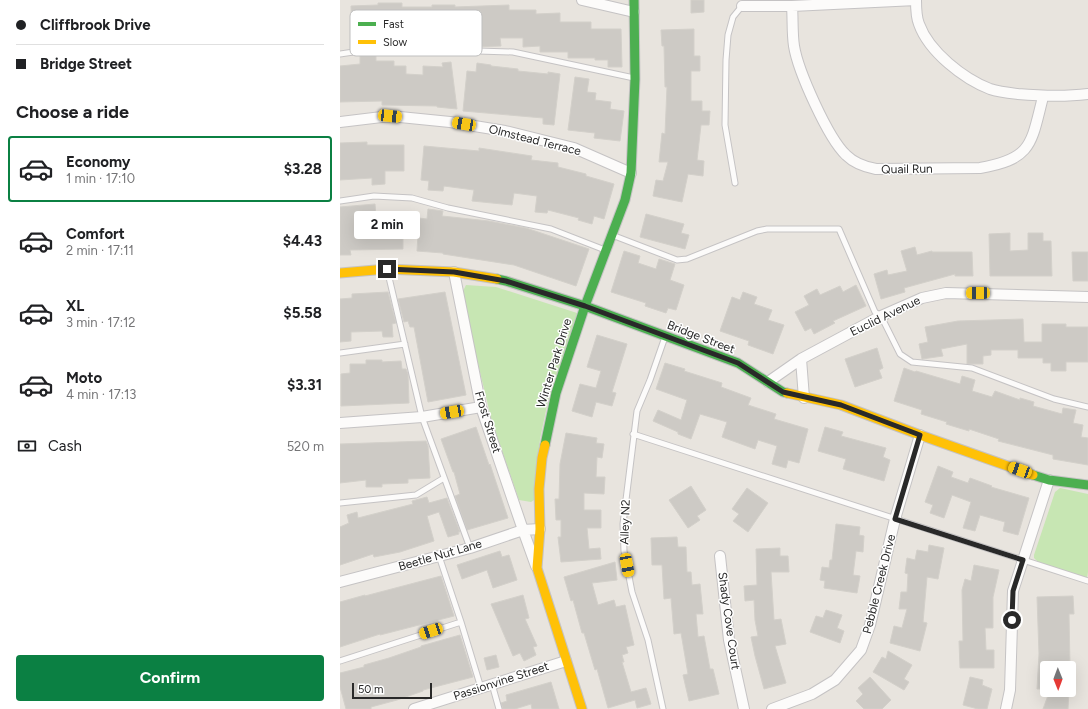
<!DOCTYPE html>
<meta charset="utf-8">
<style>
:root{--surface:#fff;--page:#f6f6f6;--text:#202124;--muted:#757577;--line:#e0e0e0;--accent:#0b8043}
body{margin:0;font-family:Figtree,sans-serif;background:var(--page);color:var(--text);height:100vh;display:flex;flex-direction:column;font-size:15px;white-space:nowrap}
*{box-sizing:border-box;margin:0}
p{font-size:13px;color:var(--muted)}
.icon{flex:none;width:22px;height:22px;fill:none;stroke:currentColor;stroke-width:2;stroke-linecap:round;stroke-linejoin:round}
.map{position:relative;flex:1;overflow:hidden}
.drawer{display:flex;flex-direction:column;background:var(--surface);width:340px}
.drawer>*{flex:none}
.top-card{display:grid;align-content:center;height:88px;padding:0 16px;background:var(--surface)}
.needle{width:26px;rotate:179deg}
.controls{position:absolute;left:700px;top:661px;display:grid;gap:8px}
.controls a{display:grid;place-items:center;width:36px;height:36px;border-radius:4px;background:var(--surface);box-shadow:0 4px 16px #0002;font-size:20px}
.scale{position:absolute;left:12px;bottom:10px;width:80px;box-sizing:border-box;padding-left:4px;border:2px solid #292929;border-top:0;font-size:11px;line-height:14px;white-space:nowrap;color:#292929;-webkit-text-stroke:3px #fff;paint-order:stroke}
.end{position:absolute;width:18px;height:18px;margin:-9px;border:5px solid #292929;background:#fff;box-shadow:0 0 0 2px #fff}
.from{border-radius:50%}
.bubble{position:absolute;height:28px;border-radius:4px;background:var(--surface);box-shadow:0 4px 16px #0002;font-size:13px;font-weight:700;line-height:28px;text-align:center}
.car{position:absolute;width:12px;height:24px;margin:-12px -6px;border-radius:5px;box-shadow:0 0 3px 1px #0007;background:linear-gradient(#f5c518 24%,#345 0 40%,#f5c518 0 76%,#345 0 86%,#f5c518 0)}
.top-card b{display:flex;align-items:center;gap:14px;height:38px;font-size:15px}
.top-card b+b{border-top:1px solid var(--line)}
.top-card i{width:10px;height:10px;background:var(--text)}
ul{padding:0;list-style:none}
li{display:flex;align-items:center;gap:12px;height:66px;margin:0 8px 6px;padding:0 8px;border:2px solid transparent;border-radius:4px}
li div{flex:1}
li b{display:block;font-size:15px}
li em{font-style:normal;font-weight:700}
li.selected{border-color:var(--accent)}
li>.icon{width:36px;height:36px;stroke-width:1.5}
h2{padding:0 16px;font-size:18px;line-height:48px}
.pay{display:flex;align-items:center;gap:10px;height:44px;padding:0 16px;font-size:15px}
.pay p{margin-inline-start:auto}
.primary-button{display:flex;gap:8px;margin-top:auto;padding:8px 16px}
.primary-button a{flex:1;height:46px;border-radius:4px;background:var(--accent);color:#fff;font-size:16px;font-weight:700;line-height:46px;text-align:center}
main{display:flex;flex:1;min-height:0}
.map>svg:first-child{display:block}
.green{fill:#c7e6b3}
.building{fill:#cdcac5;stroke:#d3d0ca}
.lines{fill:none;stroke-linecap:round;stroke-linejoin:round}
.lane-casing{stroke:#c5c3c4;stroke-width:7}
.street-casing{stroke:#c5c3c4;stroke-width:12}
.fast-casing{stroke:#c5c3c4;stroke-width:11}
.slow-casing{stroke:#c5c3c4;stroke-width:11}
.lane{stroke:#fcfbfa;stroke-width:5}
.street{stroke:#fcfbfa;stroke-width:10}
.fast{stroke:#4caf50;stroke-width:9}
.slow{stroke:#ffc107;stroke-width:9}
.route{stroke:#292929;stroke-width:5}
.labels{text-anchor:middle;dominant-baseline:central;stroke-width:3;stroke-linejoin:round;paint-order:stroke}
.street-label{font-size:12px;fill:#292929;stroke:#fff}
.key{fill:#fff;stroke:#bfbfbf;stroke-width:1}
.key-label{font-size:11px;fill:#292929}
</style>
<main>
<section class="drawer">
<div class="top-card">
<b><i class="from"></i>Cliffbrook Drive</b>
<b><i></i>Bridge Street</b>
</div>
<h2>Choose a ride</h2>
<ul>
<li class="selected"><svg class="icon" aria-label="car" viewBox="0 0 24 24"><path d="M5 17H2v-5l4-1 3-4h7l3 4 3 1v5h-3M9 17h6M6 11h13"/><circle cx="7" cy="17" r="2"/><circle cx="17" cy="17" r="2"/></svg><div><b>Economy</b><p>1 min · 17:10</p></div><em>$3.28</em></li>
<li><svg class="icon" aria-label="car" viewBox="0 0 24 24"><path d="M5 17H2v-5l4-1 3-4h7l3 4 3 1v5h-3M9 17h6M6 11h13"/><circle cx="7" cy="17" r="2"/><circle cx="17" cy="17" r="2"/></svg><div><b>Comfort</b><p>2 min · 17:11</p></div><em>$4.43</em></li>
<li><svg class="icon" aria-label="car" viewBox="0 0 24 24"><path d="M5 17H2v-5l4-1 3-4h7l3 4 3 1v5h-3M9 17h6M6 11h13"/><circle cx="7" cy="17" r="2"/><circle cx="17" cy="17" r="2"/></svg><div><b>XL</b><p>3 min · 17:12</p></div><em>$5.58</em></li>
<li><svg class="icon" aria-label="car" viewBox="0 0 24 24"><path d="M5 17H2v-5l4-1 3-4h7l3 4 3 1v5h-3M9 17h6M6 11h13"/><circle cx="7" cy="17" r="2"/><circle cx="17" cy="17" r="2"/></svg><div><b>Moto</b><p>4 min · 17:13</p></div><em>$3.31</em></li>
</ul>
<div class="pay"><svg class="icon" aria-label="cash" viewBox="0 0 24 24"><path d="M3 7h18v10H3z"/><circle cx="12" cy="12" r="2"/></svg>Cash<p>520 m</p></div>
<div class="primary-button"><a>Confirm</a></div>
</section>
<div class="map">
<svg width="748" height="709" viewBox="0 0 748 709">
<rect width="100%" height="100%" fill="#e8e4de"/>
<!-- green -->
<path class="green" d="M126 285 156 287 237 313 235 324 208 401 200 439 194 500 191 502 179 500 152 422 133 343 123 291Z
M720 488 748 494V572L747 578 698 562 694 558V555L715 492Z"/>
<!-- building -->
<path class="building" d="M351 0H364V12L351 13Z
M38 3H62V7H92V5H115V7L169 5V10H196V14L220 13V22H251V29H281L282 67H268V60H255V58H228V52H200V46L183 47V38H160L161 46 129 47V42L93 44V41L65 42V40H36V45L20 47V40L12 41 11 6 38 5Z
M354 29V56H360V71H351V101H362V111H370L369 125H361L357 160 364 161 363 176 348 174 342 202 313 196 316 180 323 181 328 162H319L322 133 325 134 327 87H325L324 46H322L321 30Z
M36 53V61H54V66H66V74L83 75V66L103 67 102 63 111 62 117 109 97 107V106L42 105V101L0 102V66L20 64V55Z
M137 63 151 65V66L178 69V71L208 74V72L220 74 214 125 203 124V118L123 111 127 71 136 72Z
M235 77 249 79 247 92 256 93 255 100 271 102 270 109 284 111 280 141 254 138 255 133 228 130Z
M27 142V145H64V171H45V184L32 185V178L0 180V143Z
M84 146 139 151V148L192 156 191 160 218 163V167L246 174V176L274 184 264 219 254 216 252 224 238 220 239 218 208 210 207 213 195 212 197 196 174 193 172 205 132 201 134 190 104 186 103 191 88 190 89 181 81 180Z
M35 204 36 216H63V249L10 250 11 255H0V207Z
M88 209 103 211 102 216 149 221 186 228 249 249 236 286 174 265 103 254V253L77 251 79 218 87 219Z
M306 214 344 224 341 233 349 235 345 249 300 237Z
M670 233V251L688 250V233H703V241H711L712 276H650L649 234Z
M575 247 577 255 592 251V252H632L633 276H615V274L564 288 565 292 541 299 534 274 547 270 548 275 567 271 561 251Z
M284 251 300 256 298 263 316 269 319 259 335 264 330 280 344 285 336 310 328 308 326 313 305 306 306 303 271 292Z
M732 252H748V281H733Z
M516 285 526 306 493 321 495 323 474 334 471 328 465 331 455 312 469 305 464 296 477 289 480 295 500 286 503 292Z
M48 292 56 323 52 324 53 337H43L42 331 11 332V341L0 342V299L12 298V294Z
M105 292 126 395 88 402 74 327H70L68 321 64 322 58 299Z
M403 292 417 297 414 304 432 310 428 320 444 325 433 354 408 345 409 341 380 331 392 297 400 300Z
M683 319 684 342H702V324H726V327H748V362H726V371H711V363H703V358H678V350H651V355L643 356V364H627V344L601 349 603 356 582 359 579 344 588 342 585 327 618 321Z
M257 335 287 344 272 392 276 393 272 406 256 402 252 417 232 411 240 384 256 388 261 371 247 367Z
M537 348 543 368 539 370 542 378 515 387 505 359Z
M26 360H42V362L61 361 62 369H66L68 374 69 403 1 406V374L10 373V364H26Z
M325 363 345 369 344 371 382 383 381 387 411 398 408 405 436 414 434 419 468 429 459 463 448 460 446 468 432 464 437 446 418 440 415 449 382 437 387 422 360 414 351 439 338 434V432L313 421 318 410 341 420 347 400 316 389Z
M564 368 575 372 576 371 620 384 622 376 635 380 632 391 652 397 655 391 680 400V398L694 402 693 406 722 414 723 408 736 410 733 423 743 425 741 437 748 438V465L713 459V455L658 441 659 439 629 429V431L606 424 607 422 581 414 582 410 554 401Z
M136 427 149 465 150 464 168 518 127 530 115 496 120 494 114 472H113L101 439Z
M485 427 503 432 501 436 546 448 543 457 550 460 544 481 503 469 506 459 478 451Z
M226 433 257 438 256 443 264 444 262 458 257 457 256 477H265L264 494 244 493V510H261V528H247L249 549 260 548 261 559 221 562 218 537H221V520H216L215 499H219L220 464Z
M86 441 88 446 90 478 68 479V483L42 484V487H26V480L0 483V444Z
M598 466 613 472 611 477 628 483 630 478 652 486 651 487 689 498 678 535 663 531 665 522 640 515 635 531 623 528 631 502 612 495 604 518 590 513 593 505 585 502Z
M351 486 366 510 357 516 360 520 348 528 329 500Z
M407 488 428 503 408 532 393 521 399 514 392 509Z
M87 497 89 503 107 498 120 532H118L119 534 108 537 99 512 87 516 94 541 60 552 34 557 33 554 0 565V527L9 523 7 515 17 512 18 518 73 504 72 501Z
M496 524 520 527 519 535 524 536 523 552 516 551 513 575 520 576 517 593 484 588 485 581 480 580 482 567 489 568 490 560H492Z
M337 537 338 547H346L347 572H351L352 585 360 584 363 614H356L358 637 364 636 370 669H373L379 694 349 701 343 675 348 674 341 633 334 634 331 598 324 599 322 565H312L311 538Z
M589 545 604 548 598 579 587 577 583 622 587 623 580 651 550 643 554 626 562 628 567 609H559L561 592H567L568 574 565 573 567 558 575 560 577 550 588 552Z
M440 548V556H448L449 572H431L434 620 441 619 446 644 435 646 446 683 424 689 415 656 411 637 418 636 415 620 414 600 405 601 404 586 417 585 416 549Z
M160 551 162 557 169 555 177 580 153 588 147 570 122 579 117 565Z
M275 562 277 580 252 583 258 605 274 600 276 607 285 605 294 645 286 647 288 653 282 655 284 662H282L291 692 306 688 311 704 297 708 295 700 268 708 257 669 255 670 244 633H242L233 600 231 601 224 577Z
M634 565 659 570 653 597V628H645L646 650H654V668H620L619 641H623L622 590 625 579 631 581Z
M101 576 114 616 40 635V634L0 647V602L25 595V596Z
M183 595 189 618 185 619 197 646 193 647 196 655 184 661 180 653 173 656 151 604Z
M733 596 734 614H729L730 668H707V689H697L699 654 697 597Z
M486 610 502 615 497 628 504 631 500 643 470 632 476 616 483 618Z
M120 635 133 677 83 690V691L57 700 31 707V709H6L0 687V673L24 667V665L49 658 81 647V646Z
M548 651 572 665 564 679 569 682 564 690 533 672 542 657 546 659Z
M156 655 159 667 147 670 144 658Z
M530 677 551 700 542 709H524L516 701 523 694 518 688Z
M630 677 643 680 642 685 652 689 647 709H638L623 705Z
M211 682 219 709H192L191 704 175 709H163L161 703 167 701 166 695Z
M710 690H729L728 709H703Z"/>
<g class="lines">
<!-- lane casing -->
<g class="lane-casing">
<path id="lane" d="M0 54 40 48 173 52 294 78
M395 183 385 125 386 60 388 35 393 17 402 6
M0 201 34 196 72 198 108 208 211 229 265 250
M272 235 337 260 347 259 417 231 427 229H499L535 312 541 316 560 354 572 362 632 368 714 399 748 407
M47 269 82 417 130 548
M0 353 65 344
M293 434 748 581
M0 503 76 495 104 478
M99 556 121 622 141 688
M0 661 121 622
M152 684 159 709
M323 709 308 640 292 592 284 551 283 524 297 411 310 380 325 337"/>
</g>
<!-- street casing -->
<g class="street-casing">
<path id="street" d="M242 0 294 12
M576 0C576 8 576 17 579 24 589 52 624 79 650 89 659 92 669 93 678 94 701 96 724 97 748 94
M402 6H452L576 0
M452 6C453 19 452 33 454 46 458 71 488 138 506 155 514 163 525 167 536 169L640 168C693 159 691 143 703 97
M0 122 50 116 110 122 165 131 234 148 291 173
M114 272 141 407 183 530 196 566
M461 359 464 398
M428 382 461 359 541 316 582 298 606 293 748 297
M0 423 82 417 141 407
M380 556 389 640 404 709
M0 582 130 548 183 530 200 529
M74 709 226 661
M432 709 472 694 495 680 521 650 530 625 555 519 580 435
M666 709 670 690 673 591 709 480"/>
</g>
<!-- fast casing -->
<g class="fast-casing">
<path id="fast" d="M157 279 166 281 245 306 398 363 443 392 447 393
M205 445 216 393 245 306 285 200 291 173 295 79 294 0
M693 475 709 480 748 485"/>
</g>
<!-- slow casing -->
<g class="slow-casing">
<path id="slow" d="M0 273 47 269 114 272 157 279
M447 393 501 405 580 435 693 475
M205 445 202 458 199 489 200 529 197 568 242 709"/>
</g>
<!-- lane -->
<use href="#lane" class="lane"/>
<!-- street -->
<use href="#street" class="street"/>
<!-- fast -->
<use href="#fast" class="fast"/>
<!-- slow -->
<use href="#slow" class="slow"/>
</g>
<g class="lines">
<!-- route -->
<path class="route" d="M47 269 114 272 166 281 245 306 398 363 443 392 501 405 580 435 555 519 683 560 673 591 672 620"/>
</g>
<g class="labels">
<!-- street labels -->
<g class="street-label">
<text transform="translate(195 140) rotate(14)">Olmstead Terrace</text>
<text transform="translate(567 169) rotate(-1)">Quail Run</text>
<text transform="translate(545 316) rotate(-26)">Euclid Avenue</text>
<text transform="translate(361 337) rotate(21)">Bridge Street</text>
<text transform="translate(214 363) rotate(-73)">Winter Park Drive</text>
<text transform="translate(148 422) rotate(73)">Frost Street</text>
<text transform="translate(285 522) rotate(-88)">Alley N2</text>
<text transform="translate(100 555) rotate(-16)">Beetle Nut Lane</text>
<text transform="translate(539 584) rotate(-76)">Pebble Creek Drive</text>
<text transform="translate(389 621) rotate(82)">Shady Cove Court</text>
<text transform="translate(161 681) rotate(-18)">Passionvine Street</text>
</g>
</g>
<!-- legend -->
<rect x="10" y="10" width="132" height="46" rx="6" class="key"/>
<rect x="18" y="22" width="18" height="4" fill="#4caf50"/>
<rect x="18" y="40" width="18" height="4" fill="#ffc107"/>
<g class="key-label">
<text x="43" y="28">Fast</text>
<text x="43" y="46">Slow</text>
</g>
</svg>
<div class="controls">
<a><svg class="needle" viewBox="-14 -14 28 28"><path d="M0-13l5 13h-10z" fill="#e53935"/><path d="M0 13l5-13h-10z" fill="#757577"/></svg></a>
</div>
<div class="scale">50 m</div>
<i class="end from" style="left:672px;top:620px"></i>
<i class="end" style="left:47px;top:269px"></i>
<div class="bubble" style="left:14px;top:211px;width:66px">2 min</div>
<i class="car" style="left:50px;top:116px;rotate:96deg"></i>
<i class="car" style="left:124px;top:124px;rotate:280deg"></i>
<i class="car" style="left:638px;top:293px;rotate:270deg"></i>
<i class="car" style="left:112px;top:412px;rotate:260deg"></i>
<i class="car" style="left:680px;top:470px;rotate:290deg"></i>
<i class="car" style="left:287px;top:565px;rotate:169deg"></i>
<i class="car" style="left:91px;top:631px;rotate:252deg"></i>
</div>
</main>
